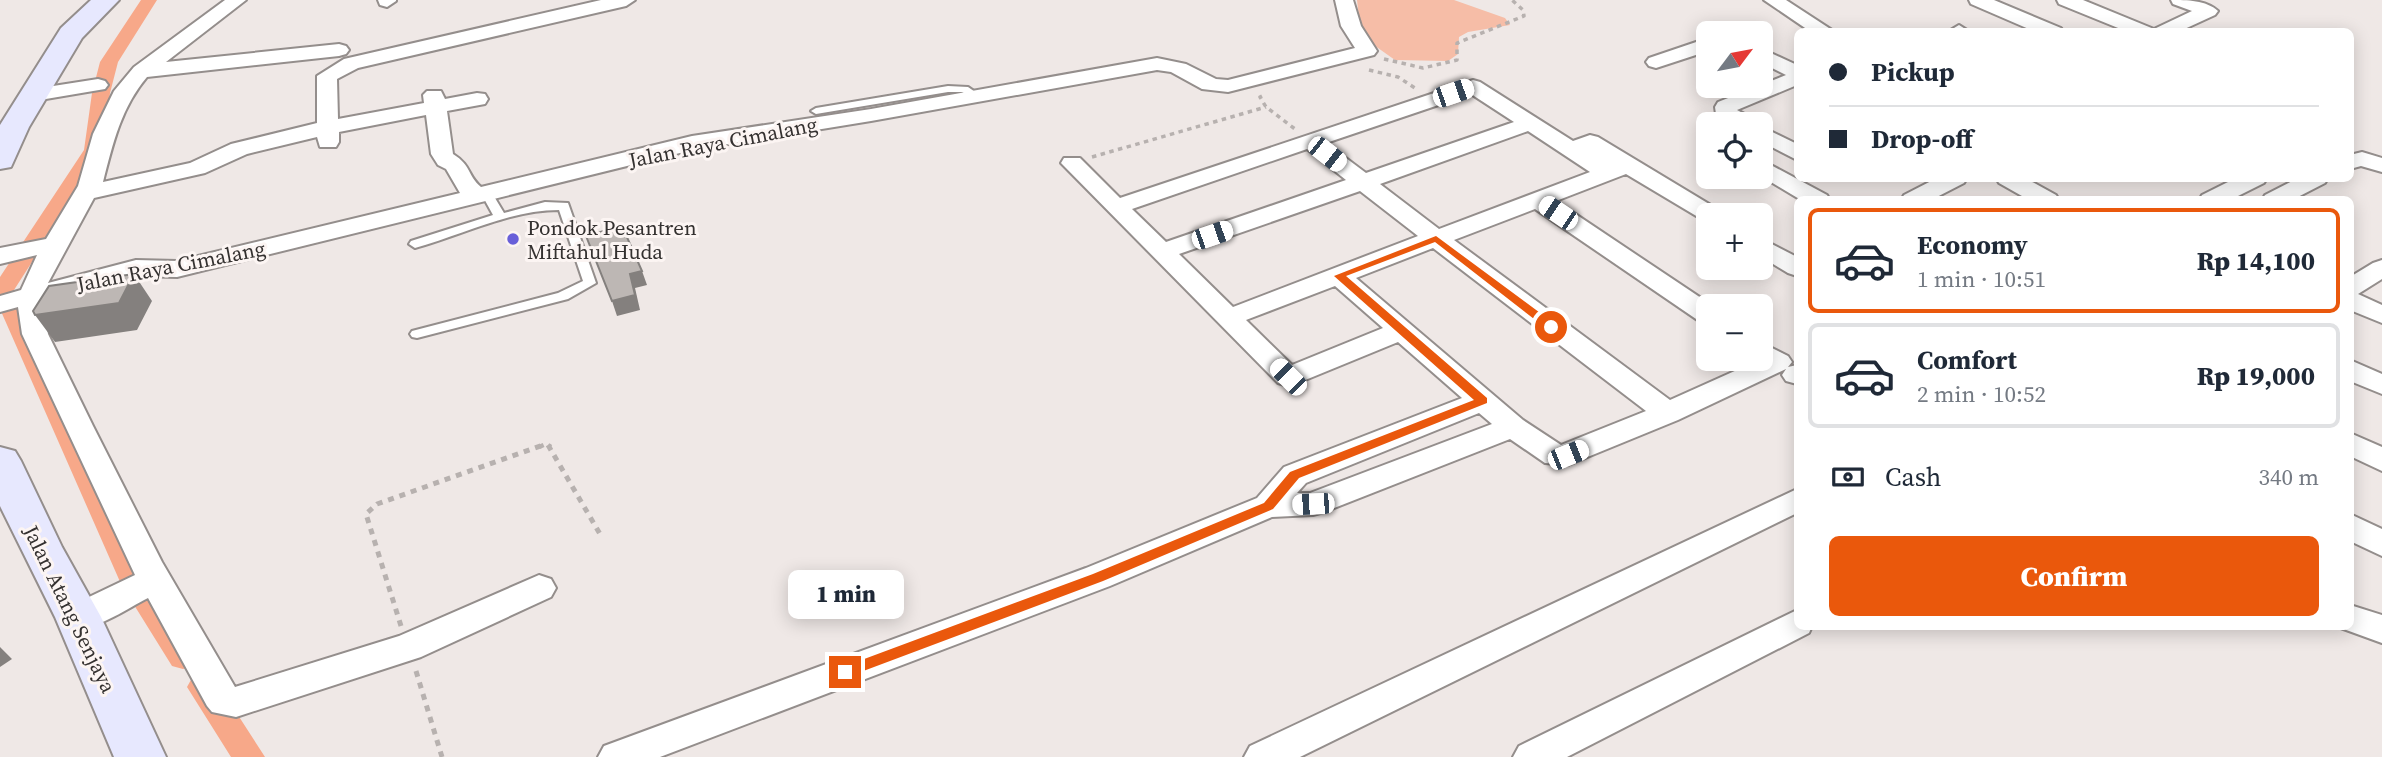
<!DOCTYPE html>
<meta charset="utf-8">
<style>
:root{--surface:#fff;--page:#f6f6f7;--text:#1f2937;--muted:#747a83;--line:#e0e1e3;--accent:#ea580c}
body{margin:0;font-family:"Source Serif 4",serif;background:var(--page);color:var(--text);height:100vh;display:flex;flex-direction:column;font-size:26px;white-space:nowrap}
*{box-sizing:border-box;margin:0}
p{font-size:23px;color:var(--muted)}
.icon{flex:none;width:38px;height:38px;fill:none;stroke:currentColor;stroke-width:2;stroke-linecap:round;stroke-linejoin:round}
.map{position:relative;flex:1;overflow:hidden}
.details{position:absolute;left:1794px;top:196px;width:560px;height:434px;display:flex;flex-direction:column;background:var(--surface);border-radius:10px;box-shadow:0 4px 18px #0003}
.details>*{flex:none}
.hud{position:absolute;left:1794px;top:28px;width:560px;height:154px;border-radius:10px;box-shadow:0 4px 18px #0003;display:grid;align-content:center;height:154px;padding:0 35px;background:var(--surface)}
.needle{width:46px;rotate:58deg}
.tools{position:absolute;left:1696px;top:21px;display:grid;gap:14px}
.tools a{display:grid;place-items:center;width:77px;height:77px;border-radius:10px;background:var(--surface);box-shadow:0 4px 18px #0003;font-size:35px}
.end{position:absolute;width:32px;height:32px;margin:-16px;border:9px solid #ea580c;background:#fff;box-shadow:0 0 0 4px #fff}
.from{border-radius:50%}
.bubble{position:absolute;height:49px;border-radius:10px;background:var(--surface);box-shadow:0 4px 18px #0003;font-size:23px;font-weight:800;line-height:49px;text-align:center}
.car{position:absolute;width:21px;height:42px;margin:-21px -10px;border-radius:9px;box-shadow:0 0 5px 2px #0007;background:linear-gradient(#fff 24%,#345 0 40%,#fff 0 76%,#345 0 86%,#fff 0)}
.hud b{display:flex;align-items:center;gap:24px;height:66px;font-size:26px}
.hud b+b{border-top:2px solid var(--line)}
.hud i{width:18px;height:18px;background:var(--text)}
ul{padding:12px 0 0;list-style:none}
li{display:flex;align-items:center;gap:21px;height:105px;margin:0 14px 10px;padding:0 21px;border:4px solid var(--line);border-radius:10px}
li div{flex:1}
li b{display:block;font-size:26px}
li em{font-style:normal;font-weight:800}
li.selected{border-color:var(--accent)}
li>.icon{width:63px;height:63px;stroke-width:1.5}
.pay{display:flex;align-items:center;gap:18px;height:77px;padding:0 35px;font-size:26px}
.pay p{margin-inline-start:auto}
.cta{display:flex;gap:14px;margin-top:auto;padding:14px 35px}
.cta a{flex:1;height:80px;border-radius:10px;background:var(--accent);color:#fff;font-size:28px;font-weight:800;line-height:80px;text-align:center}
.map>svg:first-child{display:block}
.green{fill:#f6bda7}
.lines{fill:none;stroke-linecap:round;stroke-linejoin:round}
.canal{fill:#f7a889;fill-rule:evenodd}
.lane-casing{stroke:#948e8c;stroke-width:4}
.street-casing{stroke:#948e8c;stroke-width:4}
.secondary-casing{stroke:#948e8c;stroke-width:4}
.path-far2{stroke:#b7b1af;stroke-width:3.5;stroke-dasharray:4.5 4.5;stroke-linecap:butt}
.path-far1{stroke:#b7b1af;stroke-width:4.5;stroke-dasharray:5 5;stroke-linecap:butt}
.path{stroke:#b7b1af;stroke-width:5;stroke-dasharray:6 6;stroke-linecap:butt}
.lane{fill:#fff;fill-rule:evenodd}
.street{fill:#fff;fill-rule:evenodd}
.secondary{fill:#e7e8fe;fill-rule:evenodd}
.shaded-wall{fill:#84807e}
.building{fill:#bdb7b4;stroke:#84807e;stroke-width:2}
.route{fill:#ea580c}
.poi-dot{fill:#685fd9;stroke:#fcf5f3;stroke-width:2.5}
.labels{text-anchor:middle;dominant-baseline:central;stroke-width:6;stroke-linejoin:round;paint-order:stroke}
.street-label{font-size:21px;fill:#343130;stroke:#fcf5f3}
.poi-label{font-size:21px;fill:#343130;stroke:#fcf5f3;text-anchor:start}
</style>
<div class="map">
<svg width="2382" height="757" viewBox="0 0 2382 757">
<rect width="100%" height="100%" fill="#efe8e6"/>
<!-- green -->
<path class="green" d="M1357 0H1454L1505 18 1510 25 1468 32 1459 37 1458 54 1448 61 1395 60 1361 36Z"/>
<g class="lines">
<!-- canal -->
<path class="canal" d="M141 0H157L118 62 110 93 104 150 14 290 147 579 198 657 194 666 183 669 172 666 121 584 0 309V277L84 150 92 93 100 62Z
M203 674 214 678 265 757H231L187 687 192 678Z"/>
<!-- lane casing -->
<g class="lane-casing">
<path id="lane" d="M948 86 968 87 981 96 976 99 962 92H948L816 114 811 111 816 108Z
M488 191 492 193 504 213 545 202 568 203 596 283 568 299 417 338 412 337 410 334 412 331 558 293 583 281 559 210C510 210 462 235 415 248L409 244 411 241 493 215 482 195Z"/>
</g>
<!-- street casing -->
<g class="street-casing">
<path id="street" d="M225 0H246L166 62 339 44 346 46 349 50 346 54 339 56 147 77C121 108 113 143 103 182L190 163 231 144 317 123V76L344 59 601 0H635L626 6 358 68 337 79 338 119 424 103 423 95 427 91H441L445 99 477 93 485 94 488 99 485 104 447 111 453 154C472 166 467 175 481 187L692 136 871 109 1157 58 1186 64 1216 79 1228 80 1355 48 1341 26 1335 0H1353L1361 26 1377 51 1374 55 1228 92 1202 89 1171 72 1157 70 871 121 692 150 177 277 137 276 46 300 44 310 48 334 93 426 162 562 235 687 399 636 539 575 551 579 556 588 551 597 421 657 236 717 212 712 207 706 148 598C124 610 91 635 66 626L61 617 66 608 135 575 22 334 18 307 0 312V296L21 290 37 255 0 264V248L46 239 78 186 93 134 114 91 134 67ZM426 115 431 154 438 165 446 169 460 193 177 261 136 260 48 283 94 198 205 173 247 154 317 137 320 147H336L339 142V132Z
M378 0H396V1L387 7 380 5Z
M1764 0H1786L1835 32H1811Z
M1969 0H1994L2061 28 2063 32H2036L1971 4Z
M2057 0H2083L2154 29 2192 11 2173 4 2171 0C2187 0 2206 0 2218 11L2215 15 2178 32H2128L2059 4Z
M1959 25 1970 32 1949 31Z
M1708 38V51L1656 68 1649 66 1646 62 1649 58Z
M1760 48 1797 65V85L1737 110 1754 119 1757 124H1730L1716 114 1715 107 1718 102 1786 75 1760 62Z
M98 79 105 81 108 85 105 89 34 101 27 99 23 95 27 91 34 89Z
M1473 80 1480 82 1573 141 1590 135 1598 137 1719 210 1723 215H1708V221L1703 220 1626 174 1556 201 1713 306H1708V323L1699 321 1535 209 1454 240 1670 400 1757 361 1753 359H1760V342L1788 356 1792 362 1788 367 1797 365V384L1786 381 1782 375 1786 369 1678 420 1568 465 1545 463 1510 439 1324 512 1313 515 1272 517 1110 586 660 757H598L604 746 1086 568 1257 498 1284 467 1462 398 1398 342 1298 383 1288 386 1278 383 1061 163 1064 158H1080L1120 198ZM1471 94 1514 122 1366 173 1326 143ZM1528 131 1590 172 1439 229 1380 184ZM1307 149 1346 180 1166 242 1132 209ZM1360 191 1418 236 1233 307 1179 254ZM1433 248 1646 411 1561 445 1523 420 1356 278ZM1335 286 1383 328 1292 365 1246 320ZM1479 413 1492 424 1310 493H1297L1306 483Z
M1760 126 1797 144V160L1760 141Z
M2362 152 2382 158V172L2361 166 2350 169V155Z
M1769 164 1827 195 1830 200H1801L1761 176V166Z
M1937 178H1967L1964 183 1931 200H1901L1904 195Z
M1996 178H2025L2056 195 2059 200H2029L1999 183Z
M2236 178H2267L2264 183 2230 200H2199L2202 195Z
M2298 178H2328L2325 183 2292 200H2262L2265 195Z
M1760 238 1797 257V276L1788 273 1760 256Z
M2382 260V279L2358 294 2382 305V323L2350 310V277L2373 263Z
M2350 360 2382 374V394L2350 381Z
M2350 433 2382 447V471L2350 456Z
M1797 489V513L1300 757H1244L1250 746Z
M2350 514 2382 529V556L2350 541Z
M2350 605 2382 615V643L2338 627 2350 626Z
M1797 610V626H1812L1809 633 1567 757H1513L1519 746Z"/>
</g>
<!-- secondary casing -->
<g class="secondary-casing">
<path id="secondary" d="M91 0H119L82 38 29 127 11 167 0 169V125L61 28Z
M0 447 15 451 21 461 62 547 101 617 166 757H114L55 617 0 506Z"/>
</g>
<!-- path-far2 -->
<path class="path-far2" d="M1384 59 1423 68 1457 60V43L1524 16 1523 10 1512 0
M1369 70 1398 77 1415 88
M1262 96 1260 97 1266 107 1295 129
M1092 157 1266 107"/>
<!-- path-far1 -->
<path class="path-far1" d="M539 447 546 444 551 447"/>
<!-- path -->
<path class="path" d="M548 445 600 534
M401 626 366 514 377 504 543 445
M416 671 442 757"/>
<!-- lane -->
<use href="#lane" class="lane"/>
<!-- street -->
<use href="#street" class="street"/>
<!-- secondary -->
<use href="#secondary" class="secondary"/>
</g>
<!-- shaded-wall -->
<path class="shaded-wall" d="M642 271 647 285 635 288 640 310 617 316 612 301 630 274Z
M134 274 152 301 137 330 55 342 35 315Z
M0 647 12 659 0 667Z"/>
<!-- building -->
<path class="building" d="M622 226 642 271 630 274 635 295 612 301 586 236Z
M134 274 119 303 35 315 33 311 49 286Z"/>
<!-- route -->
<path class="route" d="M1436 236 1555 324V329H1547L1435 242 1346 276 1487 398V403L1299 478 1273 509 1103 581 850 676H840V668L1093 574 1264 503 1290 472 1474 400 1334 276Z"/>
<!-- markers -->
<circle class="poi-dot" cx="513" cy="239" r="7"/>
<g class="labels">
<!-- street labels -->
<g class="street-label">
<text transform="translate(723 142) rotate(-11)">Jalan Raya Cimalang</text>
<text transform="translate(171 266) rotate(-11)">Jalan Raya Cimalang</text>
<text transform="translate(70 609) rotate(64)">Jalan Atang Senjaya</text>
</g>
<!-- poi labels -->
<g class="poi-label">
<text x="527" y="227">Pondok Pesantren<tspan x="527" dy="24">Miftahul Huda</tspan></text>
</g>
</g>
</svg>
<div class="tools">
<a><svg class="needle" viewBox="-14 -14 28 28"><path d="M0-13l5 13h-10z" fill="#e53935"/><path d="M0 13l5-13h-10z" fill="#747a83"/></svg></a>
<a><svg class="icon" aria-label="locate" viewBox="0 0 24 24"><circle cx="12" cy="12" r="6"/><path d="M12 2v4M12 18v4M2 12h4M18 12h4"/></svg></a>
<a>+</a>
<a>−</a>
</div>
<i class="end from" style="left:1551px;top:327px"></i>
<i class="end" style="left:845px;top:672px"></i>
<div class="bubble" style="left:788px;top:570px;width:116px">1 min</div>
<i class="car" style="left:1453px;top:93px;rotate:71deg"></i>
<i class="car" style="left:1327px;top:154px;rotate:128deg"></i>
<i class="car" style="left:1558px;top:213px;rotate:304deg"></i>
<i class="car" style="left:1212px;top:235px;rotate:71deg"></i>
<i class="car" style="left:1288px;top:377px;rotate:315deg"></i>
<i class="car" style="left:1568px;top:455px;rotate:68deg"></i>
<i class="car" style="left:1313px;top:504px;rotate:268deg"></i>
<div class="hud">
<b><i class="from"></i>Pickup</b>
<b><i></i>Drop-off</b>
</div>
<section class="details">
<ul>
<li class="selected"><svg class="icon" aria-label="car" viewBox="0 0 24 24"><path d="M5 17H2v-5l4-1 3-4h7l3 4 3 1v5h-3M9 17h6M6 11h13"/><circle cx="7" cy="17" r="2"/><circle cx="17" cy="17" r="2"/></svg><div><b>Economy</b><p>1 min · 10:51</p></div><em>Rp 14,100</em></li>
<li><svg class="icon" aria-label="car" viewBox="0 0 24 24"><path d="M5 17H2v-5l4-1 3-4h7l3 4 3 1v5h-3M9 17h6M6 11h13"/><circle cx="7" cy="17" r="2"/><circle cx="17" cy="17" r="2"/></svg><div><b>Comfort</b><p>2 min · 10:52</p></div><em>Rp 19,000</em></li>
</ul>
<div class="pay"><svg class="icon" aria-label="cash" viewBox="0 0 24 24"><path d="M3 7h18v10H3z"/><circle cx="12" cy="12" r="2"/></svg>Cash<p>340 m</p></div>
<div class="cta"><a>Confirm</a></div>
</section>
</div>
